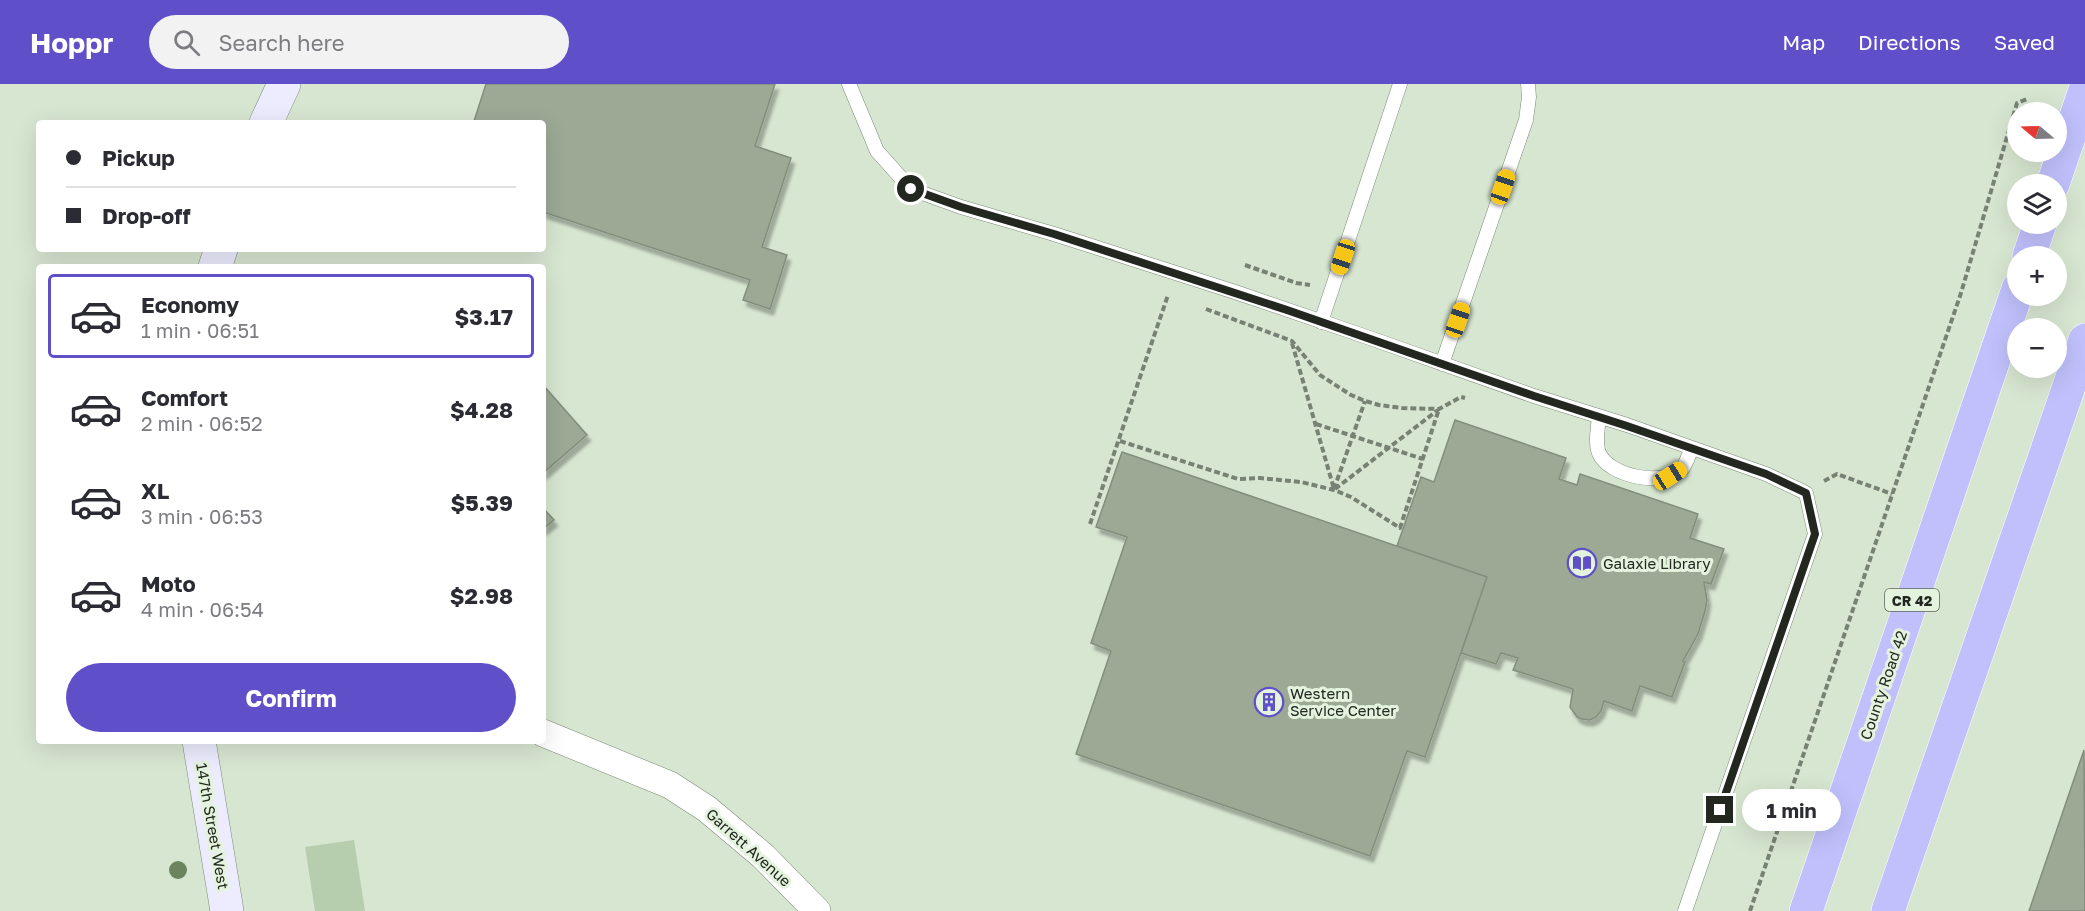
<!DOCTYPE html>
<meta charset="utf-8">
<style>
:root{--surface:#fff;--page:#f2f2f3;--text:#2b2b33;--muted:#7c7c81;--line:#e1e1e2;--accent:#5f4fc8}
body{margin:0;font-family:"Golos Text",sans-serif;background:var(--page);color:var(--text);height:100vh;display:flex;flex-direction:column;font-size:22px;white-space:nowrap}
*{box-sizing:border-box;margin:0}
p{font-size:20px;color:var(--muted)}
.icon{flex:none;width:33px;height:33px;fill:none;stroke:currentColor;stroke-width:2;stroke-linecap:round;stroke-linejoin:round}
.map{position:relative;flex:1;overflow:hidden}
.panel{position:absolute;left:36px;top:180px;width:510px;height:480px;display:flex;flex-direction:column;background:var(--surface);border-radius:6px;box-shadow:0 6px 24px #0002}
.panel>*{flex:none}
.top-card{position:absolute;left:36px;top:36px;width:510px;height:132px;border-radius:6px;box-shadow:0 6px 24px #0002;display:grid;align-content:center;height:132px;padding:0 30px;background:var(--surface)}
.needle{width:39px;rotate:289deg}
.fabs{position:absolute;left:2007px;top:18px;display:grid;gap:12px}
.fabs a{display:grid;place-items:center;width:60px;height:60px;border-radius:50%;background:var(--surface);box-shadow:0 6px 24px #0002;font-size:30px}
.end{position:absolute;width:27px;height:27px;margin:-14px;border:8px solid #222820;background:#fff;box-shadow:0 0 0 3px #fff}
.from{border-radius:50%}
.bubble{position:absolute;height:42px;border-radius:21px;background:var(--surface);box-shadow:0 6px 24px #0002;font-size:20px;font-weight:700;line-height:42px;text-align:center}
.car{position:absolute;width:18px;height:36px;margin:-18px -9px;border-radius:8px;box-shadow:0 0 4px 2px #0007;background:linear-gradient(#f5c518 24%,#345 0 40%,#f5c518 0 76%,#345 0 86%,#f5c518 0)}
.top-card b{display:flex;align-items:center;gap:21px;height:57px;font-size:22px}
.top-card b+b{border-top:2px solid var(--line)}
.top-card i{width:15px;height:15px;background:var(--text)}
ul{padding:10px 0 0;list-style:none}
li{display:flex;align-items:center;gap:18px;height:84px;margin:0 12px 9px;padding:0 18px;border:3px solid transparent;border-radius:6px}
li div{flex:1}
li b{display:block;font-size:22px}
li em{font-style:normal;font-weight:700}
li.on{border-color:var(--accent)}
li>.icon{width:54px;height:54px;stroke-width:1.5}
.primary-button{display:flex;gap:12px;margin-top:auto;padding:12px 30px}
.primary-button a{flex:1;height:69px;border-radius:36px;background:var(--accent);color:#fff;font-size:24px;font-weight:700;line-height:69px;text-align:center}
header{display:flex;align-items:center;gap:36px;box-sizing:border-box;height:84px;padding:0 30px;background:var(--accent);color:#fff}
header strong{font-size:28px}
nav{display:flex;gap:33px;margin-inline-start:auto;font-size:21px}
.search{width:420px;height:54px;background:var(--page);display:flex;align-items:center;gap:15px;box-sizing:border-box;padding:0 21px;border-radius:33px;color:var(--muted);font-size:22px}
.map>svg:first-child{display:block}
.green{fill:#b7ceae}
.building{fill:#9ba995;stroke:#818f7c;stroke-width:1.5;filter:url(#shadow)}
.lines{fill:none;stroke-linecap:round;stroke-linejoin:round}
.lane-casing{stroke:#7c8a77;stroke-width:15}
.street-casing{stroke:#7c8a77;stroke-width:28}
.secondary-casing{stroke:#7c8a77;stroke-width:34}
.highway-casing{stroke:#fff;stroke-width:34}
.path{stroke:#788274;stroke-width:4;stroke-dasharray:6 3;stroke-linecap:butt}
.lane{stroke:#fff;stroke-width:14}
.street{stroke:#fff;stroke-width:27}
.secondary{stroke:#ececfe;stroke-width:33}
.highway{stroke:#c0c1fc;stroke-width:33}
.tree{fill:#6b845e}
.route{stroke:#222820;stroke-width:8}
.labels{text-anchor:middle;dominant-baseline:central;stroke-width:6;stroke-linejoin:round;paint-order:stroke}
.shield{fill:#e4f3de;stroke:#5c6559;stroke-width:1.5}
.shield-label{font-size:14px;font-weight:bold;fill:#222820}
.poi-label{font-size:15px;fill:#222820;stroke:#e4f3de;text-anchor:start}
.street-label{font-size:15px;fill:#222820;stroke:#e4f3de}
</style>
<header>
<strong>Hoppr</strong>
<div class="search"><svg class="icon" aria-label="search" viewBox="0 0 24 24"><circle cx="10" cy="10" r="6"/><path d="M15 15l6 6"/></svg>Search here</div>
<nav><a>Map</a><a>Directions</a><a>Saved</a></nav>
</header>
<div class="map">
<svg width="2085" height="827" viewBox="0 0 2085 827">
<defs>
<filter id="shadow"><feDropShadow dx="3.5" dy="6" stdDeviation="1.5" flood-color="#0004"/></filter>
</defs>
<rect width="100%" height="100%" fill="#d7e6d1"/>
<!-- green -->
<path class="green" d="M354 756 365 827H315L305 763Z"/>
<!-- building -->
<path class="building" d="M486 0H775L755 62 791 74 762 163 787 171 770 225 743 216 750 196 543 128V39H478L474 37Z
M543 301 587 351 543 389Z
M1455 336 1566 374 1559 395 1577 401 1580 390 1698 430 1690 454 1724 465 1711 500 1704 498 1707 516 1705 527 1698 550 1683 577 1685 578 1672 613 1640 602 1632 627 1604 617 1601 627 1596 633 1590 636 1582 635 1577 633 1570 623 1573 605 1513 586 1518 574 1501 569 1496 580 1461 569 1487 493 1397 462 1421 393 1434 398Z
M1122 368 1487 493 1425 673 1407 667 1370 772 1076 670 1111 567 1091 559 1127 453 1096 443Z
M543 424 554 436 543 445Z
M2084 666 2085 827H2029Z"/>
<g class="lines">
<!-- lane casing -->
<g class="lane-casing">
<path id="lane" d="M849 0 877 67 911 105 961 123 1054 150 1235 208 1367 253 1534 312 1627 341 1766 390 1806 409 1815 450 1685 827
M1321 238 1400 0
M1442 280 1526 36 1529 13 1528 0
M1599 333C1598 343 1595 360 1599 369 1609 393 1664 403 1682 385 1686 380 1689 370 1692 364"/>
</g>
<!-- street casing -->
<g class="street-casing">
<path id="street" d="M543 649 670 701 707 725 763 772 817 827"/>
</g>
<!-- secondary casing -->
<g class="secondary-casing">
<path id="secondary" d="M266 39 284 0
M215 183 221 165
M199 657 227 827"/>
</g>
<!-- highway casing -->
<g class="highway-casing">
<path id="highway" d="M2053 100 2085 6
M2029 172 2040 140
M1806 827 2018 205
M1888 827 2085 256"/>
</g>
<!-- path -->
<path class="path" d="M1245 181 1296 199 1310 201
M1206 225 1292 257 1320 291 1351 311 1365 317 1379 321 1402 324 1439 325 1461 313 1465 314
M1292 259 1334 405
M1316 340 1423 375
M1120 357 1238 395 1260 394 1301 398 1334 406 1351 413 1400 444 1439 325
M1824 397 1837 390 1892 410
M1334 405 1365 317
M1335 405 1438 326
M1090 440 1168 211
M1750 827 1961 209 2017 19 2027 15"/>
<!-- lane -->
<use href="#lane" class="lane"/>
<!-- street -->
<use href="#street" class="street"/>
<!-- secondary -->
<use href="#secondary" class="secondary"/>
<!-- highway -->
<use href="#highway" class="highway"/>
</g>
<!-- trees -->
<circle class="tree" cx="178" cy="786" r="9"/>
<g class="lines">
<!-- route -->
<path class="route" d="M911 105 961 123 1054 150 1287 226 1534 312 1627 342 1766 390 1806 409 1815 450 1720 726"/>
</g>
<!-- icons -->
<defs>
<g id="library-ring" transform="scale(1.5)"><circle r="9.5" fill="#e4f3de" stroke="#5f4fc8" stroke-width="1.5"/><path d="M-6-4Q-3-5.5-.7-3.5V5Q-3 3-6 4ZM6-4Q3-5.5 .7-3.5V5Q3 3 6 4Z" fill="#5f4fc8"/></g>
<g id="building-ring" transform="scale(1.5)"><circle r="9.5" fill="#e4f3de" stroke="#5f4fc8" stroke-width="1.5"/><path d="M-4-6H4V6H1V3H-1V6H-4ZM-2.5-4.3h1.7v1.8h-1.7ZM.8-4.3h1.7v1.8H.8ZM-2.5-1h1.7V.8h-1.7ZM.8-1h1.7V.8H.8Z" fill="#5f4fc8"/></g>
</defs>
<g fill-rule="evenodd">
<use href="#library-ring" x="1582" y="479"/>
<use href="#building-ring" x="1269" y="618"/>
</g>
<g class="labels">
<!-- shield labels -->
<rect class="shield" x="1885" y="505" width="54" height="22" rx="4.5"/>
<g class="shield-label">
<text x="1912" y="516">CR 42</text>
</g>
<!-- poi labels -->
<g class="poi-label">
<text x="1603" y="479">Galaxie Library</text>
<text x="1290" y="609">Western<tspan x="1290" dy="17">Service Center</tspan></text>
</g>
<!-- street labels -->
<g class="street-label">
<text transform="translate(1883 601) rotate(-71)">County Road 42</text>
<text transform="translate(213 742) rotate(80)">147th Street West</text>
<text transform="translate(749 763) rotate(42)">Garrett Avenue</text>
</g>
</g>
</svg>
<div class="fabs">
<a><svg class="needle" viewBox="-14 -14 28 28"><path d="M0-13l5 13h-10z" fill="#e53935"/><path d="M0 13l5-13h-10z" fill="#7c7c81"/></svg></a>
<a><svg class="icon" aria-label="layers" viewBox="0 0 24 24"><path d="M12 4l9 5-9 5-9-5zM3 14l9 5 9-5"/></svg></a>
<a>+</a>
<a>−</a>
</div>
<i class="end from" style="left:911px;top:105px"></i>
<i class="end" style="left:1720px;top:726px"></i>
<div class="bubble" style="left:1742px;top:705px;width:99px">1 min</div>
<i class="car" style="left:1503px;top:103px;rotate:19deg"></i>
<i class="car" style="left:1343px;top:173px;rotate:198deg"></i>
<i class="car" style="left:1458px;top:236px;rotate:19deg"></i>
<i class="car" style="left:1670px;top:392px;rotate:58deg"></i>
<div class="top-card">
<b><i class="from"></i>Pickup</b>
<b><i></i>Drop-off</b>
</div>
<section class="panel">
<ul>
<li class="on"><svg class="icon" aria-label="car" viewBox="0 0 24 24"><path d="M5 17H2v-5l4-1 3-4h7l3 4 3 1v5h-3M9 17h6M6 11h13"/><circle cx="7" cy="17" r="2"/><circle cx="17" cy="17" r="2"/></svg><div><b>Economy</b><p>1 min · 06:51</p></div><em>$3.17</em></li>
<li><svg class="icon" aria-label="car" viewBox="0 0 24 24"><path d="M5 17H2v-5l4-1 3-4h7l3 4 3 1v5h-3M9 17h6M6 11h13"/><circle cx="7" cy="17" r="2"/><circle cx="17" cy="17" r="2"/></svg><div><b>Comfort</b><p>2 min · 06:52</p></div><em>$4.28</em></li>
<li><svg class="icon" aria-label="car" viewBox="0 0 24 24"><path d="M5 17H2v-5l4-1 3-4h7l3 4 3 1v5h-3M9 17h6M6 11h13"/><circle cx="7" cy="17" r="2"/><circle cx="17" cy="17" r="2"/></svg><div><b>XL</b><p>3 min · 06:53</p></div><em>$5.39</em></li>
<li><svg class="icon" aria-label="car" viewBox="0 0 24 24"><path d="M5 17H2v-5l4-1 3-4h7l3 4 3 1v5h-3M9 17h6M6 11h13"/><circle cx="7" cy="17" r="2"/><circle cx="17" cy="17" r="2"/></svg><div><b>Moto</b><p>4 min · 06:54</p></div><em>$2.98</em></li>
</ul>
<div class="primary-button"><a>Confirm</a></div>
</section>
</div>
